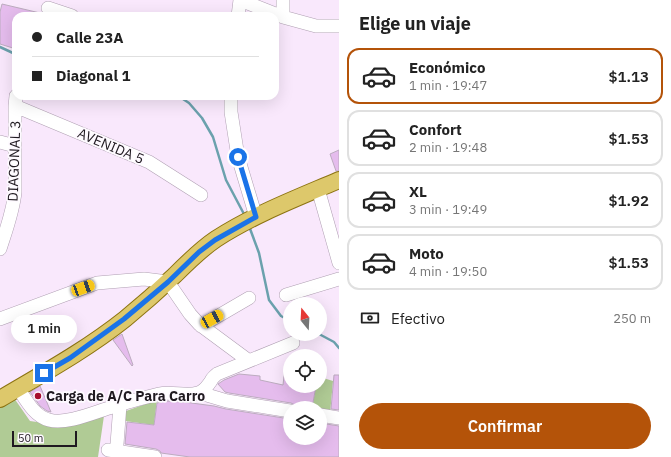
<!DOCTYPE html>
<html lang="es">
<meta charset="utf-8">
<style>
:root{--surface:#fff;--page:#f6f6f6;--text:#222;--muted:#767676;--line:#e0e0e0;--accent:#b45309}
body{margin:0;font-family:"IBM Plex Sans",sans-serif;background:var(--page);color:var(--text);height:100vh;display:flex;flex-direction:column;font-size:15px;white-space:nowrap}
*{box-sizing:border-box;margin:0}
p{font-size:13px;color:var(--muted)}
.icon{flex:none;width:22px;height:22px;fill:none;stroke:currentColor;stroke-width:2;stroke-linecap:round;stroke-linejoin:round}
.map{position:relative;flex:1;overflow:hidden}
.panel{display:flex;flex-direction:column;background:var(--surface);width:332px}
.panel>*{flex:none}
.hud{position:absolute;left:12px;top:12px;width:267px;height:88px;border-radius:12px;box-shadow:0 4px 16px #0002;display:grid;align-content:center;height:88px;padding:0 20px;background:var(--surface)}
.needle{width:26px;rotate:342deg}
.controls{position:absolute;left:283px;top:297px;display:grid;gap:8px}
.controls a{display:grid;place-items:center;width:44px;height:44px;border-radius:50%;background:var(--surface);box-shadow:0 4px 16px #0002;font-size:20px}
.scale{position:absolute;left:12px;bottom:10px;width:65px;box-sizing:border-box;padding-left:4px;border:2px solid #1f1920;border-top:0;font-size:11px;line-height:14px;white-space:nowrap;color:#1f1920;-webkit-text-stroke:3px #fefaff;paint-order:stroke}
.end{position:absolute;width:18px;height:18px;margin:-9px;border:5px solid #1a73e8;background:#fff;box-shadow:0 0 0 2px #fff}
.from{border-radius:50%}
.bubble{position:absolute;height:28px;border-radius:14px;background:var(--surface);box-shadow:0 4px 16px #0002;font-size:13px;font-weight:600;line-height:28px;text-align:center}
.car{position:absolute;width:12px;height:24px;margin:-12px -6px;border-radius:5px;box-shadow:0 0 3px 1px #0007;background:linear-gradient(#f5c518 24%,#345 0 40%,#f5c518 0 76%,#345 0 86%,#f5c518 0)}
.hud b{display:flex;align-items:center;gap:14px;height:38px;font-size:15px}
.hud b+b{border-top:1px solid var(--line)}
.hud i{width:10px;height:10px;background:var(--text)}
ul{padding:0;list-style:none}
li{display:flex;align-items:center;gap:12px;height:56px;margin:0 8px 6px;padding:0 12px;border:2px solid var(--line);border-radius:12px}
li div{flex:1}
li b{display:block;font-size:15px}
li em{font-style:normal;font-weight:600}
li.on{border-color:var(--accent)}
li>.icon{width:36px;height:36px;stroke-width:1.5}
h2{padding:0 20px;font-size:18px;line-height:48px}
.pay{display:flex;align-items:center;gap:10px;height:44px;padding:0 20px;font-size:15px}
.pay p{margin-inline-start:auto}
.cta{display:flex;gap:8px;margin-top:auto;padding:8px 20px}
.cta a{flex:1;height:46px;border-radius:24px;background:var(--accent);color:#fff;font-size:16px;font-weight:600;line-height:46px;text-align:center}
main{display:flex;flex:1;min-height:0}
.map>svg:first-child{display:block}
.green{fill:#b0cb95}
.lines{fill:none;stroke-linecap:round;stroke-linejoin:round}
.stream{stroke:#6ba1ad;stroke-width:2.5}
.building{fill:#e5bced;stroke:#bcacbf}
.minor-casing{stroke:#b0a0b3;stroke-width:14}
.major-casing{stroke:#8c7311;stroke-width:18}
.minor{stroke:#fff;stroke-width:13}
.major{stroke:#ddc86b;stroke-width:16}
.route{stroke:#1a73e8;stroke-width:5}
.poi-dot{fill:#a60d2d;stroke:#fefaff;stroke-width:1.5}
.labels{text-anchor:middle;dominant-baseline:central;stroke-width:3.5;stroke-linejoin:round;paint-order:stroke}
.street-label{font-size:14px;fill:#1f1920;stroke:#fefaff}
.poi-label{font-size:14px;font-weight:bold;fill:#1f1920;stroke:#fefaff;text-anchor:start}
</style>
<main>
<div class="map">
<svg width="339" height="457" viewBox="0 0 339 457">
<rect width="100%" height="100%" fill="#f9e8fc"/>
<!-- green -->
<path class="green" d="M320 377 333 381 330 414 320 412V408H312L316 386H320Z
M14 398 30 421 58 425 105 409 98 457H0V406Z
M157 400 154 425 125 421 126 411Z"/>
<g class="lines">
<!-- stream -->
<path class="stream" d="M0 47 13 53
M131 96 135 98 163 96 180 97 189 103 202 118 213 137 226 180 245 216
M249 226 259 253 269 300 281 316 290 321
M319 334 334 342 339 348"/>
</g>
<!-- building -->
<path class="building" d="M2 4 40 13 39 16H16V49L0 44V12Z
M339 150V171H336L330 154Z
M122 334 133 365 132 366 113 340Z
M285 367 290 368V386H316L312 408H297L295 405 291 403 229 393 225 392 218 384 224 380 239 374 260 376V380L283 385Z
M334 375H339V410L331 409Z
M40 386 51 412 47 411 40 406 30 392Z
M165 401 184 402 214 406 226 409 290 419V438H320V423L339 426V457H190L161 453 160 451 156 449 125 444 127 422 154 425 157 403Z"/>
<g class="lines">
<!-- minor casing -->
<g class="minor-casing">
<path id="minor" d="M240 0 283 17 316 26H339
M48 8 72 16
M238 16 240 0
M283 17V0
M231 96V112L238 157 256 217
M15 106 149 162 201 195
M0 142 15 146
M318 189 339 263
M0 249C6 230 13 212 15 192V106L16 96
M286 295 339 279
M0 319 97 283 144 279 168 282 190 314 199 324 249 361
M201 326 249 298
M18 388C26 400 34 416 49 420 66 425 95 412 112 407 127 402 143 398 159 394 172 391 186 397 198 393 205 391 207 386 211 381 212 378 215 376 217 374L293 343
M200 393 227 401 290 411
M320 415 339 418
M108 450 155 457
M116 457 120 405"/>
</g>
<!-- major casing -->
<g class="major-casing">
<path id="major" d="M0 399C42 374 86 350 125 319 142 305 159 290 175 275 188 262 201 249 216 239 255 214 297 198 339 180"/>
</g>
<!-- minor -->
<use href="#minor" class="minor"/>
<!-- major -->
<use href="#major" class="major"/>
</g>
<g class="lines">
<!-- route -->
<path class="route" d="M44 373 70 358 124 319 168 282 199 252 215 240 256 217 238 157"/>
</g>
<!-- markers -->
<circle class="poi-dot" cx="38" cy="396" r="4"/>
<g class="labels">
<!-- street labels -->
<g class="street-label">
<text transform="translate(111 146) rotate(23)">AVENIDA 5</text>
<text transform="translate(14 161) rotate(-88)">DIAGONAL 3</text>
</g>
<!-- poi labels -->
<g class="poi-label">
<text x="46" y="396">Carga de A/C Para Carro</text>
</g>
</g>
</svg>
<div class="controls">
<a><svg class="needle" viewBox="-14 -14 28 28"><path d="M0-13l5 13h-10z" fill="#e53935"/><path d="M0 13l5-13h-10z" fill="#767676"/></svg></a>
<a><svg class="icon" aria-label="locate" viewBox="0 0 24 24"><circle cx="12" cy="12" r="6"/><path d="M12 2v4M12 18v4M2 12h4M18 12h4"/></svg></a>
<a><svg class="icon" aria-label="layers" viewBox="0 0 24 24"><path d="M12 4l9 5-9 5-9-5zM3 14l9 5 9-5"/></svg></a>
</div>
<div class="scale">50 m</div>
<i class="end from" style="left:238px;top:157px"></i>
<i class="end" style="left:44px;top:373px"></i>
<div class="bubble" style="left:11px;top:315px;width:66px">1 min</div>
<i class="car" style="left:83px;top:288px;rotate:70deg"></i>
<i class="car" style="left:212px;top:319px;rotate:61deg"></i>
<div class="hud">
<b><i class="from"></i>Calle 23A</b>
<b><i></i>Diagonal 1</b>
</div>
</div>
<section class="panel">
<h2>Elige un viaje</h2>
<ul>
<li class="on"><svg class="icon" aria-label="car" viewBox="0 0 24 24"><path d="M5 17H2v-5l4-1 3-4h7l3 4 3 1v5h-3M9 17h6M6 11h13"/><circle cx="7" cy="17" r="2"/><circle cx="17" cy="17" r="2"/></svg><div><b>Económico</b><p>1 min · 19:47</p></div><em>$1.13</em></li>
<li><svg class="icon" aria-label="car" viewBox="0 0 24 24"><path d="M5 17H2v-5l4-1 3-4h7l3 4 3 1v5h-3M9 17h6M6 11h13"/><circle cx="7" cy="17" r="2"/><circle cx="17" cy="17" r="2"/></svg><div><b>Confort</b><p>2 min · 19:48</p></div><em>$1.53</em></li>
<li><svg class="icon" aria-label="car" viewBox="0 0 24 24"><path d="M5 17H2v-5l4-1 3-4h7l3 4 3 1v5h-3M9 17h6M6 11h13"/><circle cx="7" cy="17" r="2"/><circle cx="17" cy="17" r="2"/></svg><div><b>XL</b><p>3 min · 19:49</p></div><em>$1.92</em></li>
<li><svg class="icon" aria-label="car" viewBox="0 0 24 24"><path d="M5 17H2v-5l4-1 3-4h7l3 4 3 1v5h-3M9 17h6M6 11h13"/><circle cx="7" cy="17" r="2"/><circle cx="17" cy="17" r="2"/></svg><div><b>Moto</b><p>4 min · 19:50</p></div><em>$1.53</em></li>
</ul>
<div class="pay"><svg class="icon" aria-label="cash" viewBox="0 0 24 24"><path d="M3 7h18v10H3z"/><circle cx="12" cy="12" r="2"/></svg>Efectivo<p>250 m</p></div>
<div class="cta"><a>Confirmar</a></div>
</section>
</main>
